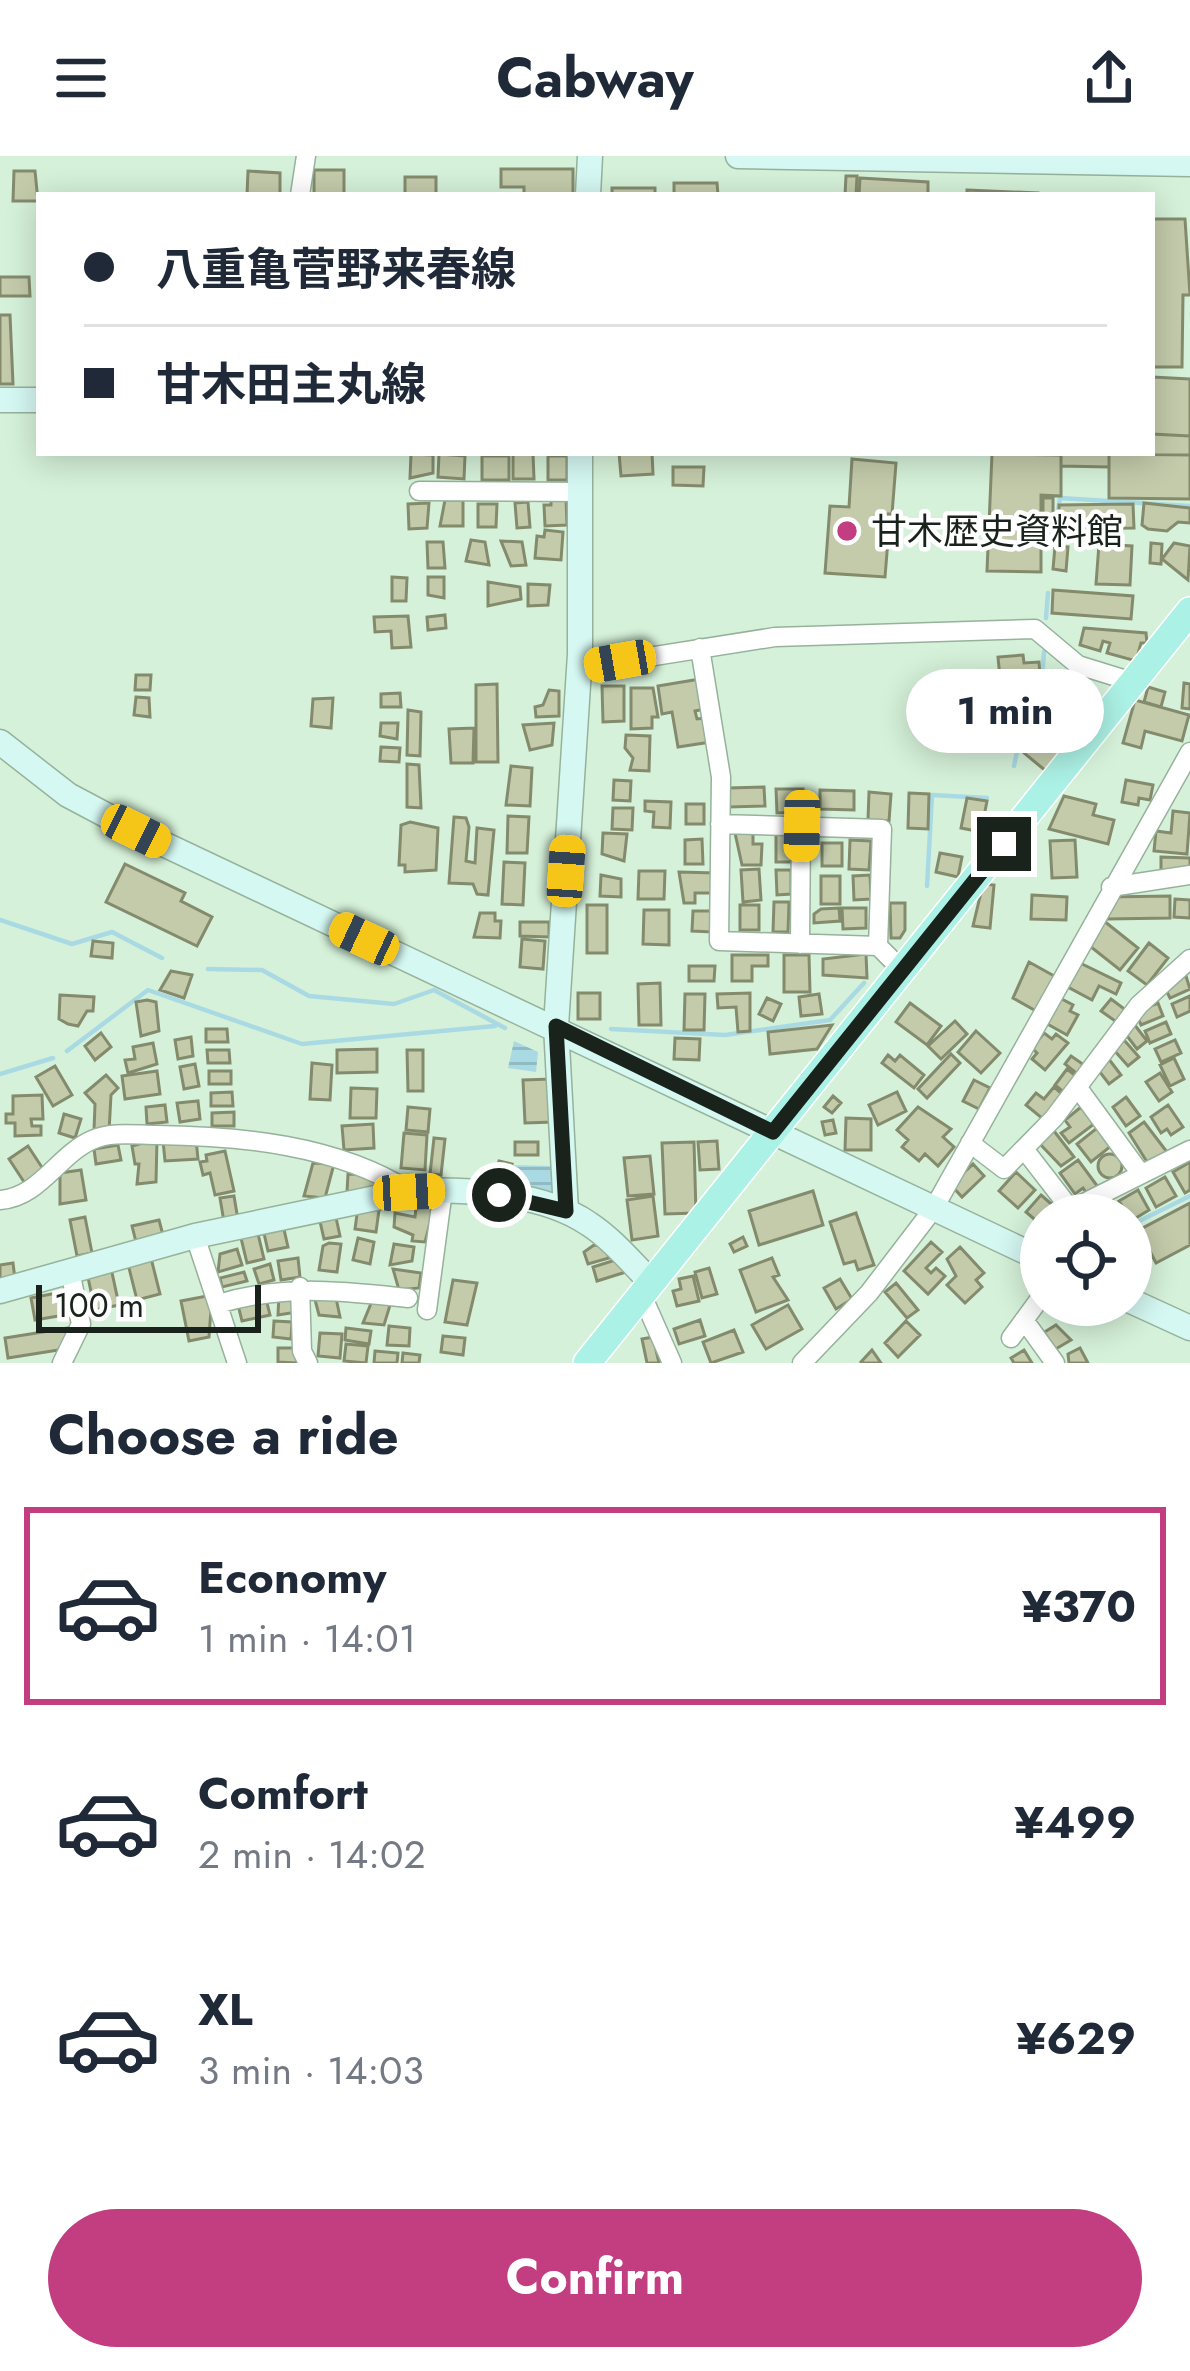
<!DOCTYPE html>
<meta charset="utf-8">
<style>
:root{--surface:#fff;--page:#f2f2f3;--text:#1f2937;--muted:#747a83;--line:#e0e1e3;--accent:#c33e80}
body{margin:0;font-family:Jost,"Noto Sans JP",sans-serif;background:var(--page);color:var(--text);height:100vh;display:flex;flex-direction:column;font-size:45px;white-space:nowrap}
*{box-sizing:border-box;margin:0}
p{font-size:39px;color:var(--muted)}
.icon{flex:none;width:66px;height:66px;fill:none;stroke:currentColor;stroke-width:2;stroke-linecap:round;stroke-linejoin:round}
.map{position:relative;height:1207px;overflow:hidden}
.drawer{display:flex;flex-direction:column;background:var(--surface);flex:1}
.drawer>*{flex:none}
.top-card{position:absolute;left:36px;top:36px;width:1119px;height:264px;border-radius:0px;box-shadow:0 6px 30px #0003;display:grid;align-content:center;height:264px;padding:0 48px;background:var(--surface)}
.fabs{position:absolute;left:1020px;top:1038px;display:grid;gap:24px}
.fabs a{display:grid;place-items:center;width:132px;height:132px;border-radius:50%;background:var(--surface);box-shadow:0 6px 30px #0003;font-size:60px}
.scale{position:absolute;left:36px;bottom:30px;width:225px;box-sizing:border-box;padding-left:12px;border:6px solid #19231b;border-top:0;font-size:33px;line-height:42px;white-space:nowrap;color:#19231b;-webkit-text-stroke:9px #fff;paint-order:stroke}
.end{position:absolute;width:54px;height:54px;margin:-27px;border:15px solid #19231b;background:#fff;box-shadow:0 0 0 6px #fff}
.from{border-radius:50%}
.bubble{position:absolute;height:84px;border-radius:42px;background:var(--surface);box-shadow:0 6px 30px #0003;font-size:39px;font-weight:700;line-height:84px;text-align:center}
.car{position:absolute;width:36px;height:72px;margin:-36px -18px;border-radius:15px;box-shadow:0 0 9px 3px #0007;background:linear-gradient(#f5c518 24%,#345 0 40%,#f5c518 0 76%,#345 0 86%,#f5c518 0)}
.top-card b{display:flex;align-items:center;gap:42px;height:114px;font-size:45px}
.top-card b+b{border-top:3px solid var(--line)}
.top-card i{width:30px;height:30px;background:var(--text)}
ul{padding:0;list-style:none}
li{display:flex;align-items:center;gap:36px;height:198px;margin:0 24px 18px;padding:0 24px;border:6px solid transparent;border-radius:0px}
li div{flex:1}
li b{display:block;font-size:45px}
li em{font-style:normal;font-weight:700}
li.on{border-color:var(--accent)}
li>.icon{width:108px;height:108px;stroke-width:1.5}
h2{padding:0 48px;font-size:54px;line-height:144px}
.primary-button{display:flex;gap:24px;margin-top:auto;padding:24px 48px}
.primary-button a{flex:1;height:138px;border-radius:72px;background:var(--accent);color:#fff;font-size:48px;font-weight:700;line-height:138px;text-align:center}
header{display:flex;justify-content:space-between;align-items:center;height:156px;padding:0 48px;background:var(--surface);font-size:54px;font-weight:700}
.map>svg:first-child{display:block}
.water{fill:url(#water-rules)}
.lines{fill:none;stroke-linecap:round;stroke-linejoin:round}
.stream{stroke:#a9dae4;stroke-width:4.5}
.building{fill:#c3cbab;stroke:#848b6d;stroke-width:3}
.street-casing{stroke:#96b29b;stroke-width:21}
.secondary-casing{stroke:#96b29b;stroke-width:27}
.primary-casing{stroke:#fff;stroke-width:30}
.street{stroke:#fff;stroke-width:18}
.secondary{stroke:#d5f8f2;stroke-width:24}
.primary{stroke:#acf1e5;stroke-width:27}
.route{stroke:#19231b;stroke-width:15}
.poi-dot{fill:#c33e80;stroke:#fff;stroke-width:4.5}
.labels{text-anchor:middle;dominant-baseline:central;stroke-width:9;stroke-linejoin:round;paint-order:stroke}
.poi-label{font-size:36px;fill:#19231b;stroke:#fff;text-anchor:start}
</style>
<header><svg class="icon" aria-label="menu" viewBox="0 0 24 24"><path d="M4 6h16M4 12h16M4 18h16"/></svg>Cabway<svg class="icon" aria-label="share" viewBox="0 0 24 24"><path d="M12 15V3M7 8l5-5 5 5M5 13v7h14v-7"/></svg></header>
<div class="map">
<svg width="1190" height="1207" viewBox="0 0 1190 1207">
<defs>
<pattern id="water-rules" width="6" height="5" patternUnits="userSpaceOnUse" patternTransform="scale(3)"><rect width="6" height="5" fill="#a9dae4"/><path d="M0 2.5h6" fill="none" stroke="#91bbc3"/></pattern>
</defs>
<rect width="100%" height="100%" fill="#d5f1d9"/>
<!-- water -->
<path class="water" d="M514 885 538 896 536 916 508 912Z
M513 1009 552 1010 555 1042 507 1028Z"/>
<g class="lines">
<!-- stream -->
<path class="stream" d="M1056 367 1060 342 1190 350
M1046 462 1048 437
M1014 610 1028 544 1042 524 1044 496
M927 730 932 639 987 642
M0 764 72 788 112 776 162 802
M208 813 262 814 309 840 394 848 434 834 505 872
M611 873 725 879 830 864 864 827
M67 895 148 834 302 888 495 870
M0 918 53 902
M1131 1069 1190 1040"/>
</g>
<!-- building -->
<path class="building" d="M501 13H573V39H524V31H501Z
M314 14H344V39H314Z
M14 15H35L38 45H13Z
M248 15 280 17V39H247Z
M846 20H857L856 39H845Z
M405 21H436V39H405Z
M860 22 928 26V39H859Z
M674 27H717L718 39H674Z
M612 32H655V39H612Z
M967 34 1038 37V39H967Z
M1152 63H1185L1190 139H1183L1182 211H1152Z
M0 121H29L30 140H0Z
M0 159H10L13 228H0Z
M1152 221 1190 223V280L1152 278Z
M1152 278 1190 280V299L1109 298V311L1061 310V299L991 297H1152Z
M619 297H652L653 318 621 320Z
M411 298 433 299V317L410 322Z
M439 298 465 300 464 323 438 321Z
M513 298H533L534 323H513Z
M992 298 1061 299V340L1041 339V416L987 415Z
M1109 298 1190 299V343L1109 342Z
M482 300H509V324H482Z
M548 300H567V324H548Z
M852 303 896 307 892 358H879L877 383 888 384 885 421 825 417 830 350 849 351Z
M673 311H704L703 330 673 329Z
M1043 342H1053V364H1043Z
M551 343H566L567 369 545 370 544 349H551Z
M445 344H463V370H440Z
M528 346 530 371 517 372 515 347Z
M429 347 427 372 409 373 408 348Z
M1144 347 1190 352V367L1178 366 1167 375 1148 373 1142 369Z
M478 348H497L496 371H478Z
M1133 348 1134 372 1059 373V349Z
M545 374 563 376 561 404 535 402 537 380 544 381Z
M471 384 485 386 489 409 466 405Z
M501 385 522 386 526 409 511 410Z
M427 386H443L445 412H428Z
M1151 387 1162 388 1161 408 1150 407Z
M1174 387 1190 390 1188 424 1162 403Z
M1099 388 1132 390 1130 429 1096 428Z
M1055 390 1068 391 1066 415 1053 413Z
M392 421 407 422 406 445H392Z
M428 421H444V442L428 439Z
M488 426 520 431 521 443 488 450Z
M528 428 550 429 548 449 528 450Z
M1053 434 1133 440 1131 463 1052 457Z
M445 459 446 472 428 474 427 461Z
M408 460 411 491 392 492 391 475 375 476 374 461Z
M1084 472 1146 477 1147 487H1141L1136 505 1107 497 1110 487 1103 485 1100 495 1080 489Z
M1023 499 1024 507 1039 506 1040 519 1000 522 998 501Z
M136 519H151L150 534H135Z
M700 523 705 553 695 555 697 563 707 562 711 586 678 591 672 556 662 558 658 530Z
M1184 527 1190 528V553L1182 552Z
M497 528 498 606H476V529Z
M602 530H624V565L603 566Z
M1148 531 1165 536 1161 551 1144 546Z
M631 532H653L658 561H652V572L631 573Z
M549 534 559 535V560L536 561 535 551 543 549Z
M1052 534 1072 538 1066 570 1046 566Z
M400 537 401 551H381V538Z
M136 541 149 542 150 561 134 559Z
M333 542 331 572 311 570 313 543Z
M1135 544 1189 559 1182 585 1145 575 1141 592 1123 587Z
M408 554 421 556 420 600 407 599Z
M381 567H398L397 583 380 580Z
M554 567 552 589 530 594 523 569Z
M1041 568 1052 577 1045 585 1060 597 1046 615 1024 597 1028 572 1034 576Z
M474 572 473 607H451L449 573Z
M626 579 650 580 649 615 630 614 633 602 625 592Z
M381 591 400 592 399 606 380 605Z
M407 608 419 609 421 652 407 651Z
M511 610 532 612 530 650 506 649Z
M614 624 631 625 630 645 613 644Z
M1126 624 1153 629 1150 644 1139 642 1138 649 1122 646Z
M764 631 765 650 729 651V632Z
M776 633H803V656L777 657Z
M820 634 854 635V654L820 653Z
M869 636 891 638 889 665 868 664Z
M909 637 929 638 928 673 908 672Z
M1064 640 1096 648 1093 659 1114 664 1108 688 1049 673Z
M967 642 987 645 981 676 961 672Z
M645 645 671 646 670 672 653 671 654 656 645 655Z
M686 648H704V668H686Z
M613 652H633L632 674 612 673Z
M1173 655 1190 657 1187 698 1154 695 1156 675 1171 677Z
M508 660 529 661 527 697H507Z
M454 661 466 662 469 671 466 705 475 707 477 672 494 674 488 739 477 738 473 728 449 727Z
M410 666 438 672 436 714 405 716V709H399L401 669Z
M603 677 627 678 624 705 602 698Z
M735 677H753V688H762L761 709H742Z
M776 678H792V706H776Z
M702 683 703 708H685V684Z
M850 684 871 685 869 714 849 713Z
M1075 684 1077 721 1052 722 1050 685Z
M822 687H842V710H822Z
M940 697 962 701 958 721 936 716Z
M1161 701 1190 702V717L1161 716Z
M504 706 525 707 523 749 502 748Z
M125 708 185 737 181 745 212 761 197 790 106 746Z
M759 713 761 744 743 746 741 714Z
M776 714H791V738L777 739Z
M639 715H665L664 743H638Z
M679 716 715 717 716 737H695V747H684Z
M601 719 621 723V741L600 740Z
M870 719 871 743 854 744 853 720Z
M821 720H840V748H821Z
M983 728 994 729 990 772 973 770Z
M1032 739 1067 741 1066 764 1031 763Z
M1170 740V762L1108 763 1107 741Z
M1175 743 1190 744V762L1174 761Z
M774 746H789L788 776H773Z
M890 747H905V774L900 782H891Z
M587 749H607V797H587Z
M740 749H759V774H740Z
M839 752 840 765 814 767V758L821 753Z
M842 752H866V772L843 773Z
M644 754H669V789L643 788Z
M693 755H712V776L692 775Z
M480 757H495V765H501L500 782 474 781Z
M1104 765 1138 792 1120 814 1086 787Z
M520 766H549V781L520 780Z
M522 783 545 785 543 813 520 811Z
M93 785 113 787 112 802 91 800Z
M1149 787 1168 802 1147 829 1128 815Z
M866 798 867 822 823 819V803Z
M732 799H768V810H752V825H732Z
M784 799H809L810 836H784Z
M1029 806 1056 821 1036 855 1013 842Z
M1078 806 1121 827 1116 838 1099 830 1092 844 1066 830Z
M689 810H715L714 825H689Z
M171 815 192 819 184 842 160 834Z
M1186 820 1190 833 1170 842 1164 830Z
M660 827 661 869H639L638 828Z
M578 837H600V863H578Z
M750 837V875L738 876 736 851 718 852 717 838Z
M685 838H705L704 874H684Z
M819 838 822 858 801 860 799 841Z
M60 839 94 841 93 855H87L78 870 68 868 59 863Z
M1056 840 1073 849 1070 855 1078 859 1067 879 1042 865Z
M1190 840V855L1177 861 1172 848Z
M767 842 781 848 773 865 759 858Z
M1111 843 1127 855 1118 867 1101 855Z
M147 844 156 846 159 875 141 880 136 846Z
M910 847 941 870 927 889 896 866Z
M1158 847 1163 860 1141 869 1136 856Z
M955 865 967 878 941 903 928 890Z
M1166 866 1171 878 1150 887 1145 875Z
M1134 868 1147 885 1137 893 1124 876Z
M832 869 817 893 770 898 768 876Z
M206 873H227L228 886H206Z
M976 875 1000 897 981 917 958 896Z
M101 877 111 891 95 904 85 890Z
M1044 877 1052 883 1056 878 1068 887 1045 914 1032 903 1037 897 1032 892Z
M191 881 193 900 178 903 175 884Z
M675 882 700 883 699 904 674 903Z
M1124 884 1139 901 1128 910 1113 893Z
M1175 884 1181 897 1161 906 1155 893Z
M153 887 157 908 128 917 125 904 135 903 133 891Z
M377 893V916L337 917V894Z
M207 894H229L230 907H208Z
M407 894H423V935H408Z
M951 898 960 907 927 942 918 933Z
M888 899 895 905 900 899 924 919 914 932 882 907Z
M1071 900 1087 911 1080 920 1065 908Z
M1108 902 1121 919 1109 928 1096 911Z
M1174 902 1184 923 1170 930 1160 909Z
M312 907 332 909 330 944 310 943Z
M195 908 199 930 184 933 180 911Z
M55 910 72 939 53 950 36 921Z
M1067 913 1077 921 1065 937 1055 929Z
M157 915 160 938 125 943 122 920Z
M209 915H231V928H209Z
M1160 917 1172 936 1159 945 1146 926Z
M106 919 118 932 111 939 109 976 94 975 95 948 85 937Z
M552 923 554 966 525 967 523 924Z
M974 924 990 932 979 953 963 945Z
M1054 931 1063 939 1043 963 1026 949 1036 937 1044 943Z
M351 932 377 933 376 962H350Z
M232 936 233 950H211V937Z
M897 936 906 955 878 969 869 949Z
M42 939 43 963H31L32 970H41V979L15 980V967H6V958H13V940Z
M833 940 841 947 832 957 824 951Z
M1126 941 1140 960 1126 970 1113 951Z
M198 945 200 963 180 966 177 947Z
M165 949 167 966 147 968 146 951Z
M1168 949 1183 971 1171 979 1167 973 1161 977 1151 961Z
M408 951 430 953 428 976 406 974Z
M918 951 951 973 943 981 954 991 938 1010 925 998 919 1005 902 991 908 984 897 974Z
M1081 951 1094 968 1069 987 1061 977 1070 971 1065 964Z
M234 956V970H212V957Z
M64 958 81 963 75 982 59 977Z
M846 962 871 963V994H845Z
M833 964 836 977 825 979 822 966Z
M1144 966 1167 996 1149 1009 1129 977Z
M373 968 374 992 344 994 342 970Z
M1097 972 1111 990 1091 1006 1077 988Z
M1054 975 1074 1001 1061 1010 1039 987Z
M404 977 427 979 425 1014 401 1012Z
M434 982 445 983 441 1019 430 1018Z
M157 983 156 1026 137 1028 139 1008H135L132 990Z
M196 983 198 1003 165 1005 163 985Z
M717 985 719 1013 700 1014 698 986Z
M515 986H538V999H515Z
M694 986 696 1057 665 1058 662 987Z
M118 989 121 1004 96 1008 94 993Z
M28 990 45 1016 26 1029 9 1003Z
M225 995 234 1035 215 1039 210 1017 203 1019 200 1006 207 1005 206 999Z
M1098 1010a12 12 0 1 1 24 0a12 12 0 1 1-24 0Z
M650 1000 654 1038 628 1040 624 1002Z
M1078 1004 1098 1031 1088 1039 1083 1032 1075 1038 1060 1017Z
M499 1005 512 1008 508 1019 496 1016Z
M1190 1006V1034L1185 1037 1173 1016Z
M313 1007 334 1008 325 1042 304 1040Z
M973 1008 984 1020 962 1041 951 1029Z
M81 1014 86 1044 60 1048V1017Z
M1016 1016 1035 1034 1018 1052 999 1035Z
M348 1018 380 1019 379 1035 347 1036Z
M1165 1021 1176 1040 1156 1051 1146 1032Z
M1138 1034 1149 1054 1131 1065 1119 1045Z
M813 1035 823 1069 759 1089 749 1055Z
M1041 1039 1064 1059H1041V1069L1026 1056Z
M234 1040 238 1064 224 1066 220 1042Z
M653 1040 658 1080 632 1084 627 1044Z
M417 1044 435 1047 425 1086 412 1085 413 1079 394 1071 395 1057 415 1061Z
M1190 1047V1089L1156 1107 1139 1074Z
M358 1051 379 1054 376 1076 355 1073Z
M335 1057 340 1080 324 1083 319 1061Z
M856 1057 874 1109 858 1114 855 1105 844 1108 830 1066Z
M85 1061 92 1097 77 1100 70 1064Z
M159 1064 164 1083 137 1090 132 1070Z
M283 1069 288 1091 268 1095 263 1073Z
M258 1078 264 1103 247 1107 241 1082Z
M743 1081 747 1090 734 1096 730 1088Z
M358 1082 374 1086 370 1108 353 1104Z
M931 1086 942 1096 926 1112 931 1117 936 1112 945 1120 928 1138 904 1115Z
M329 1087 341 1088 337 1116 319 1114 323 1090Z
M394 1088 414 1091 412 1105 390 1109Z
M594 1089 605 1090 609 1102 588 1108 584 1096Z
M960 1091 984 1117 976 1124 982 1131 965 1147 947 1129 956 1120 947 1103Z
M237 1093 242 1109 218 1116 220 1098Z
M151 1102 160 1138 137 1144 128 1108Z
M298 1102 300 1121 281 1124 278 1105Z
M622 1102 626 1116 597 1125 593 1111Z
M772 1102 779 1119 773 1121 788 1144 756 1156 740 1114Z
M13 1107 15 1123 0 1125V1109Z
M270 1108 274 1124 259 1128 254 1113Z
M111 1112 119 1149 95 1154 87 1117Z
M709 1112 717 1138 702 1142 695 1116Z
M393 1113 421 1117 419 1132 399 1134Z
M244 1116 247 1125 222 1131 220 1122Z
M693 1120 699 1145 677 1150 673 1135 681 1133 679 1123Z
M840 1123 852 1143 836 1153 824 1132Z
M453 1124 477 1127 467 1169 445 1166Z
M896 1127 918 1154 907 1162 885 1136Z
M72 1134 76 1157 35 1164 31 1142Z
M279 1138 297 1139V1156L278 1159Z
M212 1139 209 1181 189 1185 181 1145Z
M314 1140 336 1142 340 1161 319 1159Z
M266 1143 270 1159 242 1165 238 1149Z
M372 1145 391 1146 384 1169 363 1167Z
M788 1149 802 1173 766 1193 752 1169Z
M700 1164 705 1180 679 1188 674 1173Z
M274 1165 292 1166 291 1183 273 1181Z
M906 1165 920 1179 898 1201 885 1187Z
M1056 1169 1071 1184 1054 1194 1043 1177Z
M389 1170 410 1172 409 1190 387 1189Z
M68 1172 71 1192 8 1202 5 1182Z
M346 1172 371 1175 369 1188 345 1184Z
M734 1174 743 1196 711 1207 703 1186Z
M320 1177 342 1178 340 1202 318 1200Z
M443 1180 465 1182 463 1199 441 1196Z
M653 1181 659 1207H647L642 1183Z
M346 1188 368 1190 366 1207 344 1205Z
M278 1192H297V1207L278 1206Z
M1080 1192 1088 1207H1069L1068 1198Z
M872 1194 881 1207H862L861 1206Z
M1024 1194 1032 1207H1014L1011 1202Z
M375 1195 398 1197 397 1207H374Z
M403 1197 420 1199 419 1207H402Z"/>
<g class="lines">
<!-- street casing -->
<g class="street-casing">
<path id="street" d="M300 39 306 0
M419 335 580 336
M700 492 721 621 719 785 878 790 902 814
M579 512 775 481 1035 473 1078 509 1133 526
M720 668 882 673 878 790
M1111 731 1190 719
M800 788 801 671
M1078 932 1141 1018
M970 987 1004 1013 1054 962 1139 849 1190 803
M1024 993 1075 1059
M0 1044C40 1041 58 999 92 984 111 975 136 979 157 979 240 980 337 989 409 1035
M1072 1053 1190 994
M195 1080 237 1207
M300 1131 302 1195 308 1207
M641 1137 672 1207
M218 1148C284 1128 340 1135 408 1142
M427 1154 443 1034
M1024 1164 1055 1207
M1011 1182 1041 1141
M62 1207 81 1168 70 1115
M802 1207 869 1137 934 1052 1190 596"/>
</g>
<!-- secondary casing -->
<g class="secondary-casing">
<path id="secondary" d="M738 0 1190 8
M588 39 590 0
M0 244H39
M0 586 68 639 136 675 1041 1103
M566 1055 556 870 580 498V297
M0 1135 195 1080 409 1035C465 1033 541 1035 589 1068 612 1083 631 1106 650 1125
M1131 1145 1190 1172"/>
</g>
<!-- primary casing -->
<g class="primary-casing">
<path id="primary" d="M587 1207 1190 455"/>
</g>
<!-- street -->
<use href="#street" class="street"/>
<!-- secondary -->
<use href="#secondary" class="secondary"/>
<!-- primary -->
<use href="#primary" class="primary"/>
</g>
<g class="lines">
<!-- route -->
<path class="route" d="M499 1039 566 1055 556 870 773 976 1004 688"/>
</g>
<!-- markers -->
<circle class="poi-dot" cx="847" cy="375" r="12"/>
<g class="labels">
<!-- poi labels -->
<g class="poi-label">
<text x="871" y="375">甘木歴史資料館</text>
</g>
</g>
</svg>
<div class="fabs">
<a><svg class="icon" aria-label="locate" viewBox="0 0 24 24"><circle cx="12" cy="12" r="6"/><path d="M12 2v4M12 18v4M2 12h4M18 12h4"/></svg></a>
</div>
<div class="scale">100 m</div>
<i class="end from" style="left:499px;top:1039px"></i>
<i class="end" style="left:1004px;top:688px"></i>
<div class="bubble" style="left:906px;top:513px;width:198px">1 min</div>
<i class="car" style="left:620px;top:505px;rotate:260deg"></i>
<i class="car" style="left:802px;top:670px;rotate:181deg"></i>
<i class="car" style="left:136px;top:675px;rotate:116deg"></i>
<i class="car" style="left:566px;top:715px;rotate:4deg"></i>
<i class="car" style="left:364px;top:783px;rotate:295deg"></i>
<i class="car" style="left:409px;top:1036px;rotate:87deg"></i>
<div class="top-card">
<b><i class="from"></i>八重亀菅野来春線</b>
<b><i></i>甘木田主丸線</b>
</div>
</div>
<section class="drawer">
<h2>Choose a ride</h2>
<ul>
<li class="on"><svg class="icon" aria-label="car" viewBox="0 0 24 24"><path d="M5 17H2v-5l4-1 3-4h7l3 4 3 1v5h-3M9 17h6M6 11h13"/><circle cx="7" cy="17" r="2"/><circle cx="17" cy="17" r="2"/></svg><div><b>Economy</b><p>1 min · 14:01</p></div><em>¥370</em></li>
<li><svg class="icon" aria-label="car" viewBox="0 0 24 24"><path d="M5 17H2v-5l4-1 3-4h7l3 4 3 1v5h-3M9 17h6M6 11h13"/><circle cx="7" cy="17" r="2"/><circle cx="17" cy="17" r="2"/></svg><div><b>Comfort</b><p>2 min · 14:02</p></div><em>¥499</em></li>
<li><svg class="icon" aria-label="car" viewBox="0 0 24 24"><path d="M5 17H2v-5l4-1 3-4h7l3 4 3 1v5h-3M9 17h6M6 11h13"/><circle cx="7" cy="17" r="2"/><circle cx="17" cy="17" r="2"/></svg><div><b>XL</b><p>3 min · 14:03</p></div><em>¥629</em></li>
</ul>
<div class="primary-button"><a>Confirm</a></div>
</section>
